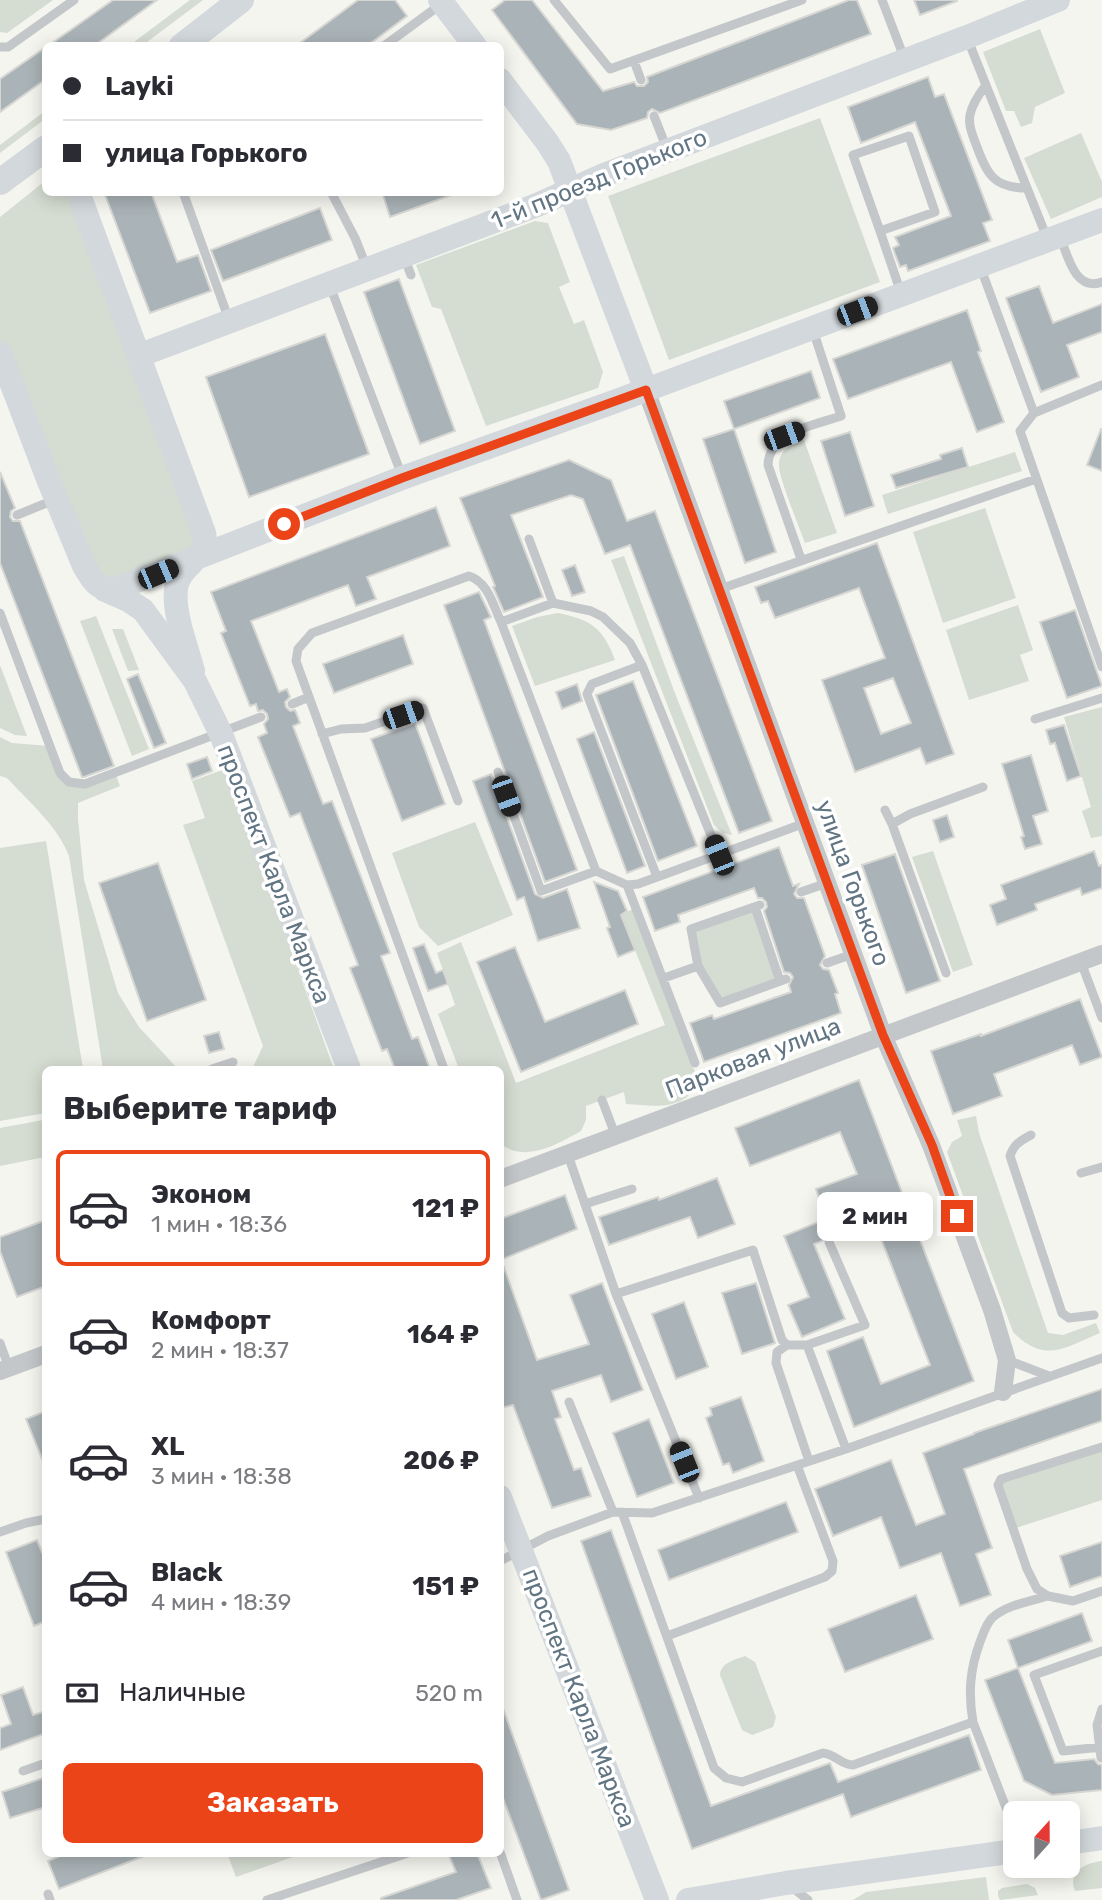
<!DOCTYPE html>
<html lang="ru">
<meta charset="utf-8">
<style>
:root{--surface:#fff;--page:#f2f2f3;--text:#2b2b33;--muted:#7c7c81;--line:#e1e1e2;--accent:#ec4419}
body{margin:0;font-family:Rubik,sans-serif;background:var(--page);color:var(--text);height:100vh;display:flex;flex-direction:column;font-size:26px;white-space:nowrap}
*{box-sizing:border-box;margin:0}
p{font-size:23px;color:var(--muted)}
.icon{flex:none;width:38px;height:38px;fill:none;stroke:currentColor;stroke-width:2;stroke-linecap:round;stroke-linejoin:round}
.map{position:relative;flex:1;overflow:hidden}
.panel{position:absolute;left:42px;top:1066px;width:462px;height:791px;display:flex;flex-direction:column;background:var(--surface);border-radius:10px;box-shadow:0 4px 18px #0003}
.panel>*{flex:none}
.hud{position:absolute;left:42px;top:42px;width:462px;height:154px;border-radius:10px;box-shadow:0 4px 18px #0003;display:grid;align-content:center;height:154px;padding:0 21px;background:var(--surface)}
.needle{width:46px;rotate:21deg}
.buttons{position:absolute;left:1003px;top:1801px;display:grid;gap:14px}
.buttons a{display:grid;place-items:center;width:77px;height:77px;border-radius:10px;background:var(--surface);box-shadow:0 4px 18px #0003;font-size:35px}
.end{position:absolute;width:32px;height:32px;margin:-16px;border:9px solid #ec4419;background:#fff;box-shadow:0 0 0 4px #fff}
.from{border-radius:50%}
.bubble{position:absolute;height:49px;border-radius:10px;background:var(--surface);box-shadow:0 4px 18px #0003;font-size:23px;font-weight:700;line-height:49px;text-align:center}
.car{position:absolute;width:21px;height:42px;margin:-21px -10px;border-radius:9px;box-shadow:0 0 5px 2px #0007;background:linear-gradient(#222 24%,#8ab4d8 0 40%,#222 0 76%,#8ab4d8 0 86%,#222 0)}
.hud b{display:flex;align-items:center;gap:24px;height:66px;font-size:26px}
.hud b+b{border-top:2px solid var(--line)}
.hud i{width:18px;height:18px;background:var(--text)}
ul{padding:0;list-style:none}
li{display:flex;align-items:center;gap:21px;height:116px;margin:0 14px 10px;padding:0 7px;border:4px solid transparent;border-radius:10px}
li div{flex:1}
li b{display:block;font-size:26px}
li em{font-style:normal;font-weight:700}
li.selected{border-color:var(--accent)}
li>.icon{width:63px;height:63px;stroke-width:1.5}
h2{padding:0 21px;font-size:32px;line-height:84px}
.pay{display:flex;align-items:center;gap:18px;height:77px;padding:0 21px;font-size:26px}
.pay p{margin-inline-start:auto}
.button{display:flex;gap:14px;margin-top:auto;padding:14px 21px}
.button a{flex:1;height:80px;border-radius:10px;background:var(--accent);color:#fff;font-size:28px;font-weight:700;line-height:80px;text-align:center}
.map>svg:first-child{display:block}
.green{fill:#d5dcd1}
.building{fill:#aab3b7;stroke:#d6d6d3;stroke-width:2;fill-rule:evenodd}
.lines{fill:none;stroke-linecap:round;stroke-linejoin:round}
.lane{stroke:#c4c7ca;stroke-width:9}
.street{stroke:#c4c7ca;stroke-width:18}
.secondary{stroke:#d3d8dc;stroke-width:24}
.primary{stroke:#d3d8dc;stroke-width:26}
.route{stroke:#ec4419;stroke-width:9}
.labels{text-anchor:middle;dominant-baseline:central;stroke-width:7;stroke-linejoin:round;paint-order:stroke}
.street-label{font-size:24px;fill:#627583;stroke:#fff}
</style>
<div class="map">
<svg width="1102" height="1900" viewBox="0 0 1102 1900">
<rect width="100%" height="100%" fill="#f5f5f0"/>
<!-- green -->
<path class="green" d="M0 0H53L7 33 0 32Z
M190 0H203L143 45H130Z
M1040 29 1065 93 1035 107 1032 123 1021 127 1014 111H1006L983 52Z
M45 111V119L0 153V145Z
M820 118 880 282 669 360 608 196Z
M1081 133 1102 182V197L1051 219 1024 158Z
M45 181 46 192 78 193 205 544 105 590 0 353V217Z
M535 221 548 223 570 282 559 287 574 324 584 320 603 372 598 388 486 426 441 309 432 307 416 265Z
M804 440 837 533 805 543C800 529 778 476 779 465 779 450 792 443 804 440Z
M1015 452 1022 471 888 514 882 495Z
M985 508 1016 598 943 623 913 532Z
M624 556 676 696 732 835 723 833 714 825 611 560Z
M1018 605 1033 650 1020 655 1029 681 969 700 946 630Z
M558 613C592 620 603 628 615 660L535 686 512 626 537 617Z
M96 616 149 749 132 756 80 621Z
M112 629H123L139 670 128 671Z
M0 665 27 736 15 735 0 728Z
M1102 707V836L1091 838 1082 811 1091 807 1064 717Z
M0 737 12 743 50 746 69 782 85 784 115 773 120 786 78 803V819L84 880 118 993 139 1027 178 1069H103L69 856C57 825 29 802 7 778L0 776Z
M225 769 334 1069H252L263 1046 183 825 205 818 192 781Z
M475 822 513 915 438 946 419 927 392 853Z
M46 841 83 1069H46L45 1113 0 1121V848Z
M933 851 973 965 953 972 912 857Z
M637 907 695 1063 693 1067 698 1079C688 1112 655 1106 626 1104L624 1092 586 1106V1120L581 1131C558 1144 524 1164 500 1143V1069H459L438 1014 455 1005 437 953 461 942 516 1083 665 1025 621 915Z
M755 907 780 981 720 1003 698 966 691 929Z
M976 1116 979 1133 1048 1333 1063 1335 1096 1323 1100 1333C1064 1348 1045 1364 1013 1332L947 1152 952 1142 962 1136 957 1120Z
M43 1120 45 1157 0 1166V1128Z
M1102 1447V1500L1013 1529 998 1485 1001 1479Z
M745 1656 755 1662 776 1717 773 1727 752 1735 742 1730 720 1675C721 1662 735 1660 745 1656Z
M227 1853H304L236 1877Z
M1102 1861V1888L1075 1891C1067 1871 1086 1863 1102 1861Z
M986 1877 989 1900H853L866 1892Z
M1027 1884 1035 1888 1038 1895 1000 1900 998 1896V1891L1002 1888Z"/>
<!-- building -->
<path class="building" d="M113 0H157L94 46H48Z
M358 0H395L407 16 367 46H296Z
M505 0H532L603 91 634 82 637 86H644L648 82 647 77 849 0H857L871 34 660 113 652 109 648 112 647 118 611 130 577 124 492 10Z
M914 0H957V1L920 15Z
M46 47V79L0 112V79Z
M928 77 935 97 944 94 992 220 983 223 990 241 908 271 906 265 900 267 895 254 893 248 899 245 895 237 951 216 915 122 861 143 848 107Z
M104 192H151L177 262 198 255 211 291 150 313Z
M382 192H454V194L390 217Z
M320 208 332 240 223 281 211 250Z
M399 279 455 431 420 444 364 292Z
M1039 286 1053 323 1102 304V332L1067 345 1079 377 1041 392 1006 298Z
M967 310 981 351 978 352 1004 422 977 432 951 362 848 399 833 359Z
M325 334 369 454 249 497 206 377Z
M811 371 820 398 734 429 724 401Z
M734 429 776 552 745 563 703 439Z
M1101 429H1102V471L1087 465Z
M850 432 874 506 845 516 821 441Z
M962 448 968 467 896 488 891 475 941 459 940 455Z
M569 460 611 480 627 521 655 511 772 821 739 833 630 545 605 554 583 499 571 495 511 515 543 597 504 612 493 587 495 586 460 498Z
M0 472 15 508 11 511 10 517 13 521H20L114 766 84 777H82L0 563Z
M436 507 450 546 367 577 376 599 356 606 348 585 251 621 279 692 287 689 290 697 285 702 286 707 290 711 295 710 300 723 293 726 323 804 332 801 390 953 381 956 412 1039 418 1037 430 1069H395L387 1049 382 1051 350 968 358 965 300 813 290 817 258 737 267 733 264 724 268 719 267 714 263 710 258 711 256 704 250 706 221 633 226 631 211 592Z
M877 543 954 754 926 764 920 748 855 772 822 680 885 658 859 588 775 618 768 601 761 603 755 587ZM893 678 911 723 881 734 864 688Z
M575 565 585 592 572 596 562 570Z
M479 592 491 617 484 620 577 870 545 882 444 605Z
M1075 610 1102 686 1067 698 1040 622Z
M403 635 413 664 334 693 323 664Z
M138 674 166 743 154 748 127 679Z
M633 681 697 846 658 861 596 695Z
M577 684 582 701 562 709 556 692Z
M415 723 445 804 402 821 371 739Z
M1064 725 1081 776 1067 781 1055 743 1050 744 1046 730Z
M594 732 645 866 627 873 577 739Z
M1031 755 1048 811 1033 816 1042 844 1025 849 1021 837 1024 836 1002 764Z
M207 757 212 771 192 779 187 764Z
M491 774 535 894 543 898 567 889 580 928 538 941 524 897 517 900 473 781Z
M947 815 954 837 940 842 933 820Z
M779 847 793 886 799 884 794 894 797 898H804L825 956 820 965 823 969 829 970 838 993 835 994 841 1013 704 1062 690 1023 712 1015 714 1019 791 992 789 985 793 977 790 973 784 972 764 911 767 907 766 902 762 898H758L754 888 678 915 680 922 655 931 643 897Z
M1094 851 1099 866 1102 865V888L1082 895 1080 888 1035 904 1037 910 997 925 990 905 1006 899 1001 885Z
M895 854 940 981 906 993 862 865Z
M158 863 206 1000 147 1021 99 883Z
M594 882 618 891 627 911 621 915 635 950 618 957 607 928 610 927Z
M424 944 436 973 443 970 448 984 428 991 413 948Z
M515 947 545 1022 625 990 638 1024 521 1072 477 962Z
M1080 999 1102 1057 1080 1065 1072 1045 994 1074 1002 1096 953 1114 931 1051 981 1034V1036Z
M219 1032 224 1049 209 1053 204 1036Z
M859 1080 974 1381 854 1427 827 1351 863 1337 881 1384 930 1365 875 1223 834 1237 827 1235 822 1241 814 1244 845 1319 802 1337 788 1305 809 1297 784 1236 826 1219 816 1189 857 1174 840 1132 750 1166 735 1128Z
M717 1178 735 1224 698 1238 690 1217 609 1245 599 1217 658 1197 659 1200Z
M565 1195 577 1229 500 1260V1219Z
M46 1220V1286L17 1297 0 1251V1237Z
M500 1262H502L537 1360 589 1344 570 1295 602 1283 643 1390 611 1402 601 1375 552 1391 561 1417 555 1419 574 1470 581 1468 591 1496 552 1508 513 1405 500 1408Z
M756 1283 775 1343 742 1354 722 1293Z
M684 1302 708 1367 676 1379 652 1314Z
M1102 1389V1421L964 1469 992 1548 976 1554 991 1595 960 1606 941 1553 900 1568 881 1517 833 1536 815 1489 891 1460 916 1525 945 1514 923 1453 974 1434V1433Z
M741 1397 764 1461 733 1473 729 1463 723 1465 706 1418 712 1415 710 1408Z
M46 1411V1466H45L26 1419Z
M649 1419 674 1483 637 1497 613 1433Z
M786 1502 798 1532 669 1580 658 1550Z
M611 1530 711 1806 830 1763 838 1782 969 1735 981 1770 851 1817 843 1794 692 1849 581 1541Z
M37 1540 46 1562V1621L34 1626 6 1552Z
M1102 1542V1576L1070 1587 1060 1556Z
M916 1595 933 1639 845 1672 828 1629Z
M1082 1613 1092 1641 1018 1668 1008 1640Z
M1018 1668 1055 1763 1094 1759 1098 1764 1102 1765V1790L1052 1795 1024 1781 985 1680Z
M23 1687 33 1715 46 1711V1733L0 1750V1728L11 1724 1 1695Z
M502 1706 569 1890 541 1900 500 1790Z
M46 1777V1807L10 1818 2 1792Z
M67 1853H148L149 1854 59 1889 48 1861Z
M448 1853H477L491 1888 456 1900H381V1898L456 1872Z"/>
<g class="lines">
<!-- lane -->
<path class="lane" d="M554 0 610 69 802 0
M882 0 905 60
M968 40 1047 238
M384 46 440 5
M0 47H8L74 0
M634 61 641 80
M986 85C979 94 972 104 970 115 968 126 973 136 977 147 987 174 994 188 1026 188
M654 116 667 149
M183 192 229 320
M331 192 355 238 367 268
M880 231 853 155 909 136 935 212 880 231 901 293
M1060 237C1068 256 1075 292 1102 282
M404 257 411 275
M980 266 1034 413 1020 431 1102 667
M330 286 402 476
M1034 413 1102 385
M17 515 54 500
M529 539 553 603
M801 559 768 465C769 431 816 425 841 416L813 330
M720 589 1036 479
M0 613 60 773 69 782 85 784 261 717
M501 622 553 603 591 611 603 617 630 643 642 665 719 855
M642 665 592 684 587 694 657 877
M292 704 309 697
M1035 719 1102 698
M322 734 341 729 365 728 423 708 458 801
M498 772 541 891 596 871
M885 810 892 824
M627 885 695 1063
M801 892 827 883
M755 907 780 981
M1081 962 1102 1018
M827 963 853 954
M698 966 720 1003 786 979
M946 973 892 824 910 814 983 787
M664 978 698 966 691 929 760 905
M212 1069 233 1062
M444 1069 296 661 298 649 312 633 469 576C488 582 493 605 501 622L596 871 627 885 638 884 805 823
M602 1100 616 1137
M1031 1135C1020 1141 1014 1144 1010 1156L1062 1313 1069 1318 1094 1315
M568 1155 616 1294 699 1498
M1081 1173 1102 1167
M585 1204 632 1189
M616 1294 753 1250 782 1340 787 1345H807L846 1449
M0 1343 9 1368
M787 1345 777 1352 776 1363 809 1461
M807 1345 865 1325 829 1242
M1007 1360 1049 1376
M569 1402 613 1512
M1102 1447 1001 1479 998 1485 1027 1569 1037 1589 1048 1596 1073 1601 1102 1591
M622 1512 714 1768 726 1778 742 1782 823 1753C835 1754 841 1765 853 1765L973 1722
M0 1532 26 1523 46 1519
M500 1561 548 1536 613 1512 652 1513 846 1449 1102 1358
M667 1636 825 1577 832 1571 833 1561 797 1465
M1102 1651 1034 1675 1063 1751 1102 1747
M1101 1758 1097 1725 1102 1709
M23 1771 46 1763
M1015 1831 973 1722C968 1693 970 1669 980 1642 983 1634 986 1624 992 1618 1006 1605 1031 1601 1048 1596
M500 1852 517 1900
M793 1888 808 1900
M48 1894 50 1900
M267 1900 408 1853"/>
<!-- street -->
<path class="street" d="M646 390 883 1035 931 1145 992 1310 1007 1360 1003 1392
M500 1179 1102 954
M0 1371 46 1354"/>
<!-- secondary -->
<path class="secondary" d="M440 0 475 46
M500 80 547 142 559 161 646 390
M78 192 204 533C210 559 178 565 176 589 173 613 187 648 193 671
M0 353 48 479 84 566C92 580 98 591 116 589L402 478 619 400 1102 220
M138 356 537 205 604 175 967 37 1058 0
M105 590 128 600 143 610 195 681 221 734 349 1069
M500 1497 657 1900
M1068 1843 1102 1838
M688 1900 786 1883 1015 1851"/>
<!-- primary -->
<path class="primary" d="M182 46 241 0
M0 182 46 148"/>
</g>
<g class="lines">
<!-- route -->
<path class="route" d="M284 524 402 478 646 390 883 1035 932 1145 957 1216"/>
</g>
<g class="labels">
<!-- street labels -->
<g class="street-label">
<text transform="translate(599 179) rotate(-22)">1-й проезд Горького</text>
<text transform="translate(274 874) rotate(69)">проспект Карла Маркса</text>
<text transform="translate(853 883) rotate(70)">улица Горького</text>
<text transform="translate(753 1058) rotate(-21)">Парковая улица</text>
<text transform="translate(579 1698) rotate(69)">проспект Карла Маркса</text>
</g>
</g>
</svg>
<div class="buttons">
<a><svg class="needle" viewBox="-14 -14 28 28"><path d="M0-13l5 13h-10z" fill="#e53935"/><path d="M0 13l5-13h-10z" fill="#7c7c81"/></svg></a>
</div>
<i class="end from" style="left:284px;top:524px"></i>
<i class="end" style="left:957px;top:1216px"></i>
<div class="bubble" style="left:817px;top:1192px;width:116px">2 мин</div>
<i class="car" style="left:857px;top:311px;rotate:69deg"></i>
<i class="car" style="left:784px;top:436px;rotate:70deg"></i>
<i class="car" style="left:158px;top:574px;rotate:67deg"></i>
<i class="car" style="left:403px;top:715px;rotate:71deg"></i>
<i class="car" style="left:506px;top:796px;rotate:160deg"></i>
<i class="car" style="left:719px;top:855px;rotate:338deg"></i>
<i class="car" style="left:684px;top:1462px;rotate:338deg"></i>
<div class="hud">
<b><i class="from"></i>Layki</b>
<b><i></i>улица Горького</b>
</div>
<section class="panel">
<h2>Выберите тариф</h2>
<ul>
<li class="selected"><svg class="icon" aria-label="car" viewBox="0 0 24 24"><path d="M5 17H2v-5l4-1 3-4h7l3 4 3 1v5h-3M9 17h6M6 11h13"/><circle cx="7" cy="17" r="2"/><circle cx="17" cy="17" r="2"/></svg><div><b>Эконом</b><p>1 мин · 18:36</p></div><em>121 ₽</em></li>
<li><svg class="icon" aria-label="car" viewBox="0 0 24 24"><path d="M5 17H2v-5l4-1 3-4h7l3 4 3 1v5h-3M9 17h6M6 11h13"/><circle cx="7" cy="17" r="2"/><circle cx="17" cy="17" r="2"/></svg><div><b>Комфорт</b><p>2 мин · 18:37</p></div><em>164 ₽</em></li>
<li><svg class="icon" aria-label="car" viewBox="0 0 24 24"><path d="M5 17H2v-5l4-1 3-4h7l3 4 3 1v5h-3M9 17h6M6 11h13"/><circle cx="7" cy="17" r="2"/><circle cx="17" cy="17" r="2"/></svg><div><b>XL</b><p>3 мин · 18:38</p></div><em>206 ₽</em></li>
<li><svg class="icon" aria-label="car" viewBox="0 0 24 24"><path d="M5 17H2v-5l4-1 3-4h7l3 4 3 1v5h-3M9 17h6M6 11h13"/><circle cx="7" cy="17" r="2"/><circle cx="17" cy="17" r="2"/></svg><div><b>Black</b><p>4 мин · 18:39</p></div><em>151 ₽</em></li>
</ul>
<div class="pay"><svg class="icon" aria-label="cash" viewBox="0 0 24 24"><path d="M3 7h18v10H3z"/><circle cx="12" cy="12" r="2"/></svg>Наличные<p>520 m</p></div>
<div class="button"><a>Заказать</a></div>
</section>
</div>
